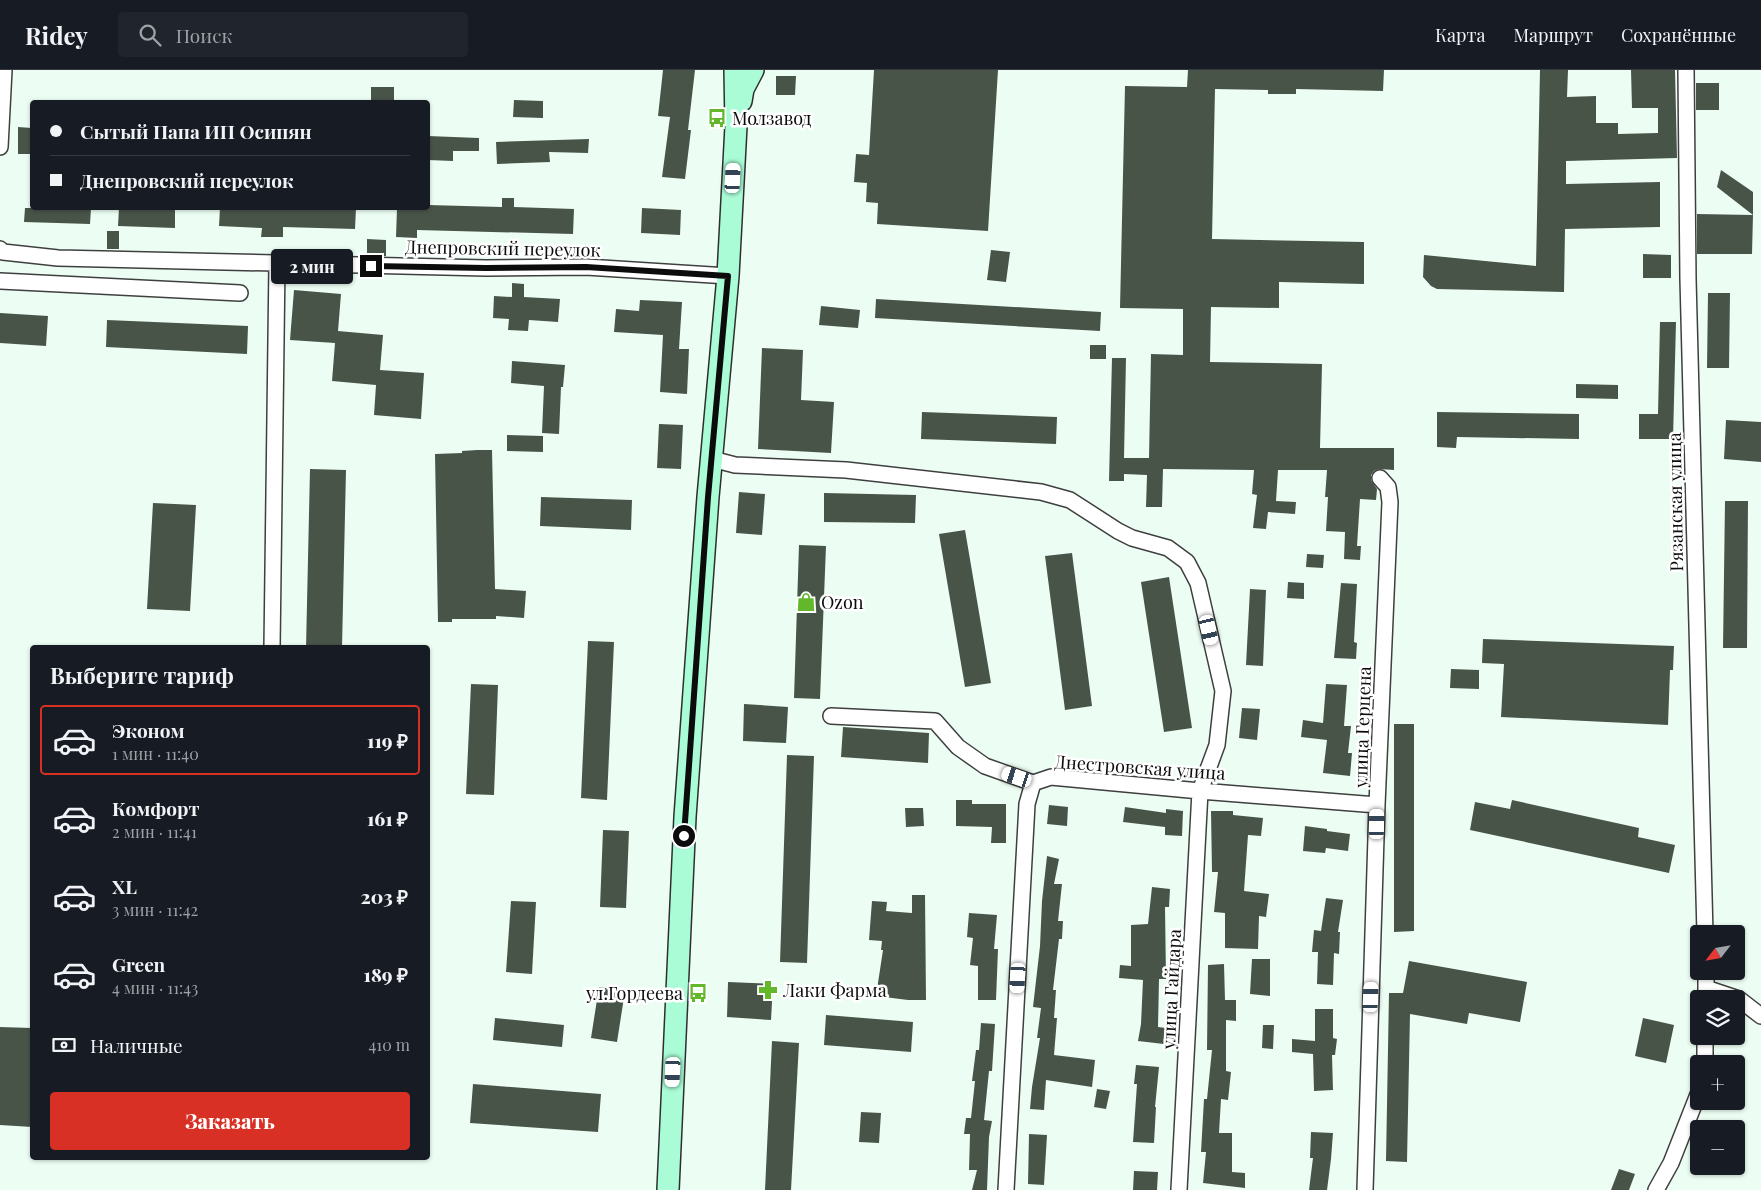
<!DOCTYPE html>
<html lang="ru">
<meta charset="utf-8">
<style>
:root{--surface:#171b24;--page:#20242c;--text:#f1f3f6;--muted:#9ea1a6;--line:#363941;--accent:#d93025}
body{margin:0;font-family:"Playfair Display",serif;background:var(--page);color:var(--text);height:100vh;display:flex;flex-direction:column;font-size:19px;white-space:nowrap}
*{box-sizing:border-box;margin:0}
p{font-size:16px;color:var(--muted)}
.icon{flex:none;width:28px;height:28px;fill:none;stroke:currentColor;stroke-width:2;stroke-linecap:round;stroke-linejoin:round}
.map{position:relative;flex:1;overflow:hidden}
.side{position:absolute;left:30px;top:575px;width:400px;height:515px;display:flex;flex-direction:column;background:var(--surface);border-radius:5px;box-shadow:0 1px 4px #0004}
.side>*{flex:none}
.top-card{position:absolute;left:30px;top:30px;width:400px;height:110px;border-radius:5px;box-shadow:0 1px 4px #0004;display:grid;align-content:center;height:110px;padding:0 20px;background:var(--surface)}
.needle{width:32px;rotate:239deg}
.tools{position:absolute;left:1690px;top:855px;display:grid;gap:10px}
.tools a{display:grid;place-items:center;width:55px;height:55px;border-radius:5px;background:var(--surface);box-shadow:0 1px 4px #0004;font-size:25px}
.end{position:absolute;width:22px;height:22px;margin:-11px;border:6px solid #0c0c0c;background:#fff;box-shadow:0 0 0 2px #fff}
.from{border-radius:50%}
.bubble{position:absolute;height:35px;border-radius:5px;background:var(--surface);box-shadow:0 1px 4px #0004;font-size:16px;font-weight:800;line-height:35px;text-align:center}
.car{position:absolute;width:15px;height:30px;margin:-15px -8px;border-radius:6px;box-shadow:0 0 4px 1px #0007;background:linear-gradient(#fff 24%,#345 0 40%,#fff 0 76%,#345 0 86%,#fff 0)}
.top-card b{display:flex;align-items:center;gap:18px;height:48px;font-size:19px}
.top-card b+b{border-top:1px solid var(--line)}
.top-card i{width:12px;height:12px;background:var(--text)}
ul{padding:0;list-style:none}
li{display:flex;align-items:center;gap:15px;height:70px;margin:0 10px 8px;padding:0 10px;border:2px solid transparent;border-radius:5px}
li div{flex:1}
li b{display:block;font-size:19px}
li em{font-style:normal;font-weight:800}
li.selected{border-color:var(--accent)}
li>.icon{width:45px;height:45px;stroke-width:1.5}
h2{padding:0 20px;font-size:22px;line-height:60px}
.pay{display:flex;align-items:center;gap:12px;height:55px;padding:0 20px;font-size:19px}
.pay p{margin-inline-start:auto}
.button{display:flex;gap:10px;margin-top:auto;padding:10px 20px}
.button a{flex:1;height:58px;border-radius:5px;background:var(--accent);color:#fff;font-size:20px;font-weight:800;line-height:58px;text-align:center}
header{display:flex;align-items:center;gap:30px;box-sizing:border-box;height:70px;padding:0 25px;background:var(--surface);border-bottom:1px solid var(--line)}
header strong{font-size:24px}
nav{display:flex;gap:28px;margin-inline-start:auto;font-size:18px}
.search{width:350px;height:45px;background:var(--page);display:flex;align-items:center;gap:12px;box-sizing:border-box;padding:0 18px;border-radius:5px;color:var(--muted);font-size:19px}
.map>svg:first-child{display:block}
.building{fill:#495449}
.lines{fill:none;stroke-linecap:round;stroke-linejoin:round}
.street-casing{stroke:#3f3f3f;stroke-width:18}
.secondary-casing{stroke:#2e2e2e;stroke-width:24}
.street{stroke:#fff;stroke-width:15}
.secondary{stroke:#a9fcd6;stroke-width:21}
.route{stroke:#0c0c0c;stroke-width:6}
.labels{text-anchor:middle;dominant-baseline:central;stroke-width:5;stroke-linejoin:round;paint-order:stroke}
.poi-label{font-size:18px;fill:#0c0c0c;stroke:#fff;text-anchor:start}
.street-label{font-size:18px;fill:#0c0c0c;stroke:#fff}
</style>
<header>
<strong>Ridey</strong>
<div class="search"><svg class="icon" aria-label="search" viewBox="0 0 24 24"><circle cx="10" cy="10" r="6"/><path d="M15 15l6 6"/></svg>Поиск</div>
<nav><a>Карта</a><a>Маршрут</a><a>Сохранённые</a></nav>
</header>
<div class="map">
<svg width="1761" height="1120" viewBox="0 0 1761 1120">
<rect width="100%" height="100%" fill="#ecfef4"/>
<!-- building -->
<path class="building" d="M663 0H695L688 60H691L685 109 662 107 670 47 658 46Z
M874 0H998L988 161 877 154 878 133 866 132 867 113 854 112 856 84 869 85Z
M1188 0H1384L1383 21 1296 19V24H1268V20L1215 19 1212 169 1364 172V214L1279 212V238L1211 237 1210 292 1322 294 1320 378H1394V400L1379 399 1374 401 1371 405V410L1377 419 1376 430 1360 429 1357 476H1361L1360 490 1344 489 1345 462 1326 461 1328 427H1325L1327 400H1278L1276 431 1296 432 1295 444 1268 442 1266 459 1253 458 1257 425 1252 424 1254 400 1163 399 1162 437H1146L1147 405 1124 404V411H1109L1112 288H1126L1124 388H1149L1151 284 1183 285V239L1120 238 1125 16 1187 17Z
M1540 0H1568L1567 27 1596 26V53H1618V64L1658 63V38H1632L1631 0H1675L1677 88 1566 91V114L1660 112V157L1565 159 1564 222 1437 219 1431 216 1423 207 1424 185 1536 196Z
M776 6H796L795 25H776Z
M1696 13H1719V40H1696Z
M371 17H394V32H371Z
M514 30 543 31V48L513 47Z
M18 57 32 58V84H18Z
M428 66 479 68V81H453V91L428 90Z
M589 69 588 83 549 82 550 92 497 94 496 72Z
M1721 100 1753 122V145L1717 117Z
M502 128H514V137L574 139 573 164 417 160V168L396 167 397 138H428V135L502 137Z
M25 138H91L90 154 24 152Z
M119 138H175V158L118 156Z
M220 138H356L355 159 283 157V167H261L262 158 219 156Z
M642 138 681 140 680 165 641 163Z
M1697 144 1753 145 1752 184H1697Z
M107 161H119V179H107Z
M367 169 386 170V186H367Z
M991 180 1010 182 1006 212 987 210Z
M1643 184 1671 185V208H1643Z
M512 213 524 214V227L560 229 558 252 529 250 528 261 508 260 509 249 493 248 494 226 512 227Z
M294 220 341 224 338 261 383 265 380 300 424 303 421 349 374 345 376 315 332 311 335 273 290 270Z
M1708 223H1730L1729 298H1707Z
M876 229 1101 242 1100 261 875 248Z
M640 230 682 232 679 279H689L687 324 660 322 663 265 614 262 616 239 639 241Z
M821 236 860 240 858 258 819 255Z
M0 243 48 246 46 276 0 273Z
M107 250 248 256 247 284 106 277Z
M1660 252H1676L1673 369H1639V344H1658Z
M1090 275H1106V289H1090Z
M762 278 803 280 801 330 834 332 831 383 758 379Z
M512 291 565 295 563 317H561L559 364 542 363 544 316 511 313Z
M1576 314 1618 315V329L1576 328Z
M922 342 1057 347 1056 374 921 369Z
M1437 342 1579 344V369L1457 367 1456 378 1437 377Z
M1726 350 1761 352V392L1724 389Z
M659 354 683 355 681 399 657 398Z
M507 365 543 366V382L507 381Z
M477 380H492L495 519 526 521 524 548 496 546V549H452V552H438L435 384 462 383V381Z
M310 399 346 400 342 578H306Z
M739 422 765 424 762 465 736 463Z
M824 423 916 425 915 453 824 452Z
M541 427 632 430 631 460 540 456Z
M1725 431H1748L1747 578H1723Z
M153 433 196 435 190 541 147 539Z
M965 460 991 613 965 617 939 464Z
M799 475 826 476 820 629 794 628Z
M1072 483 1092 636 1065 640 1045 486Z
M1307 484 1324 485 1323 498 1306 497Z
M1169 507 1192 658 1164 662 1141 512Z
M1288 512 1304 513V529L1287 528Z
M1341 513 1357 514 1354 572 1357 573 1356 589 1334 588Z
M1250 519 1266 520 1263 596 1246 595Z
M1483 569 1674 576 1673 600H1670L1668 655 1501 647 1504 594 1482 593Z
M588 571 614 572 607 730 581 728Z
M1451 599 1479 600V619L1450 618Z
M471 614 498 615 494 725 466 724Z
M1326 614 1347 615 1344 656H1351L1348 683H1352L1350 706 1323 703 1327 670 1301 667 1303 650 1323 653Z
M744 634 788 637 786 673 743 671Z
M1242 638 1260 639 1257 670 1239 668Z
M1394 654H1414V861L1394 862Z
M843 657 929 663 928 693 841 687Z
M787 685 814 686 807 893 780 892Z
M956 730H972V734H1006V773H991L992 757 956 756Z
M1512 730 1639 758 1638 767 1675 775 1669 803 1470 760 1475 732 1510 739Z
M1049 735 1068 737 1067 756 1047 754Z
M1125 737 1166 743V739L1183 741 1182 766 1165 765V757L1123 752Z
M905 738H923L924 756 906 757Z
M1211 741H1233V745L1263 748 1261 766 1248 765 1244 821 1269 824 1266 847 1259 846 1258 879 1225 878V843L1214 842 1218 802H1212Z
M1305 756 1327 759V761L1350 764 1348 781 1326 778 1325 783 1303 781Z
M603 760 629 761 626 838 600 837Z
M1047 786 1059 789 1054 814H1062L1058 851H1063L1062 869H1059L1053 920H1056L1054 948H1057L1054 985 1095 990 1092 1017 1046 1010 1044 1040 1030 1039 1032 1017 1040 968H1037L1041 938 1033 937 1040 876 1042 831Z
M1152 817 1170 819 1169 837H1165L1166 909H1159L1158 957 1166 958 1164 974 1138 971 1141 954 1143 910 1119 908 1120 895 1131 896V855L1148 854Z
M912 825H925L926 930H908L876 926 883 880H881L882 871 869 870 872 831 887 832 886 841 912 843Z
M1326 828 1343 830 1338 862H1340L1339 884 1334 883 1333 915 1317 914 1318 882H1312L1314 860 1321 861Z
M511 831 536 832 532 904 506 902Z
M969 843 997 845 994 879H998L996 930H978V896L970 895 973 868 967 867Z
M1252 889H1270V926L1250 924Z
M1409 891 1527 912 1520 952 1469 943 1467 954 1410 944 1407 1092 1386 1091 1389 923H1403Z
M1224 894 1225 930H1236V951L1226 950V1001L1231 1002 1228 1030 1221 1029 1219 1063H1232V1102L1245 1103V1118L1203 1113 1206 1082H1201L1204 1029H1207L1212 980H1207L1208 895Z
M728 912 773 914 771 950 727 947Z
M599 917 625 921 617 972 591 968Z
M1315 939H1333V968L1337 969 1335 985H1332L1333 1020 1314 1021 1313 984 1292 982V969L1315 971Z
M826 945 913 952 911 982 824 975Z
M495 948 564 955 562 977 493 970Z
M1643 948 1674 955 1666 993 1635 986Z
M981 953 995 954 992 1001H989L984 1050 992 1051 989 1067 987 1120H972L977 1100H969L970 1064H964L966 1048H971L975 1011H972L976 980H979Z
M1263 955H1274L1273 979 1262 978Z
M0 957 32 958V1057L0 1055Z
M772 971 799 973 791 1120H765Z
M1136 995 1159 997 1155 1037H1156L1154 1073 1133 1072 1137 1014H1134Z
M473 1014 601 1024 598 1062 470 1053Z
M1097 1019 1110 1021 1106 1039 1094 1037Z
M861 1042 881 1043 879 1073 859 1072Z
M1311 1062 1333 1063 1331 1089 1327 1120H1309L1313 1088H1310Z
M1029 1064 1047 1065 1044 1115 1028 1114Z
M1619 1099 1635 1104 1629 1120H1611Z
M1134 1101 1158 1102 1157 1120H1133Z"/>
<g class="lines">
<!-- street casing -->
<g class="street-casing">
<path id="street" d="M1686 0 1688 209 1705 864
M0 77 4 0
M0 179 3 182 58 188 486 198 586 197 728 206
M0 211 240 223
M712 389 735 395 846 400 1041 422 1070 430 1118 461 1132 468 1168 478 1187 492 1198 513 1223 621 1217 675 1200 721 1179 1120
M272 578 277 193
M831 646 935 651 958 677 985 696 1033 713 1051 707 1200 721 1377 735
M1706 901V927
M1706 918 1739 929 1761 946
M1705 994V966
M1006 1120 1027 734 1033 713
M1365 1120 1377 735 1390 432 1388 417 1380 408
M1656 1120 1671 1093 1699 1022"/>
</g>
<!-- secondary casing -->
<g class="secondary-casing">
<path id="secondary" d="M741 31 743 19 753 0
M668 1120 685 747 708 427 728 206 736 56 735 0"/>
</g>
<!-- street -->
<use href="#street" class="street"/>
<!-- secondary -->
<use href="#secondary" class="secondary"/>
</g>
<g class="lines">
<!-- route -->
<path class="route" d="M371 196 486 198 586 197 728 206 708 427 684 766"/>
</g>
<!-- icons -->
<defs>
<g id="bus-bare" transform="scale(1.5)"><path d="M-5-6H5V4H4V6H2V4H-2V6H-4V4H-5ZM-3.5-4V0h7V-4ZM-3.5 1.2v1.5H-2V1.2ZM2 1.2v1.5H3.5V1.2Z" fill="#62b72a" stroke="#fff" stroke-width="2.5" paint-order="stroke"/></g>
<g id="shop-bare" transform="scale(1.5)"><path d="M-5-2.5h2.3a2.7 3.5 0 0 1 5.4 0H5L5.5 6h-11ZM-1.5-2.5h3a1.5 2.3 0 0 0-3 0Z" fill="#62b72a" stroke="#fff" stroke-width="2.5" paint-order="stroke"/></g>
<g id="pharmacy-bare" transform="scale(1.5)"><path d="M-2-6h4v4h4v4h-4v4h-4v-4h-4v-4h4Z" fill="#62b72a" stroke="#fff" stroke-width="2.5" paint-order="stroke"/></g>
</defs>
<g fill-rule="evenodd">
<use href="#bus-bare" x="717" y="48"/>
<use href="#shop-bare" x="806" y="532"/>
<use href="#pharmacy-bare" x="768" y="920"/>
<use href="#bus-bare" x="698" y="923"/>
</g>
<g class="labels">
<!-- poi labels -->
<g class="poi-label">
<text x="732" y="48">Молзавод</text>
<text x="821" y="532">Ozon</text>
<text x="783" y="920">Лаки Фарма</text>
<text x="683" y="923" text-anchor="end">ул.Гордеева</text>
</g>
<!-- street labels -->
<g class="street-label">
<text transform="translate(503 178) rotate(1)">Днепровский переулок</text>
<text transform="translate(1675 432) rotate(-91)">Рязанская улица</text>
<text transform="translate(1362 657) rotate(-88)">улица Герцена</text>
<text transform="translate(1140 697) rotate(4)">Днестровская улица</text>
<text transform="translate(1171 919) rotate(-87)">улица Гайдара</text>
</g>
</g>
</svg>
<div class="tools">
<a><svg class="needle" viewBox="-14 -14 28 28"><path d="M0-13l5 13h-10z" fill="#e53935"/><path d="M0 13l5-13h-10z" fill="#9ea1a6"/></svg></a>
<a><svg class="icon" aria-label="layers" viewBox="0 0 24 24"><path d="M12 4l9 5-9 5-9-5zM3 14l9 5 9-5"/></svg></a>
<a>+</a>
<a>−</a>
</div>
<i class="end from" style="left:684px;top:766px"></i>
<i class="end" style="left:371px;top:196px"></i>
<div class="bubble" style="left:271px;top:179px;width:82px">2 мин</div>
<i class="car" style="left:733px;top:108px;rotate:3deg"></i>
<i class="car" style="left:1209px;top:560px;rotate:167deg"></i>
<i class="car" style="left:1017px;top:707px;rotate:288deg"></i>
<i class="car" style="left:1377px;top:754px;rotate:1deg"></i>
<i class="car" style="left:1018px;top:908px;rotate:183deg"></i>
<i class="car" style="left:1371px;top:927px;rotate:2deg"></i>
<i class="car" style="left:673px;top:1002px;rotate:183deg"></i>
<div class="top-card">
<b><i class="from"></i>Сытый Папа ИП Осипян</b>
<b><i></i>Днепровский переулок</b>
</div>
<section class="side">
<h2>Выберите тариф</h2>
<ul>
<li class="selected"><svg class="icon" aria-label="car" viewBox="0 0 24 24"><path d="M5 17H2v-5l4-1 3-4h7l3 4 3 1v5h-3M9 17h6M6 11h13"/><circle cx="7" cy="17" r="2"/><circle cx="17" cy="17" r="2"/></svg><div><b>Эконом</b><p>1 мин · 11:40</p></div><em>119 ₽</em></li>
<li><svg class="icon" aria-label="car" viewBox="0 0 24 24"><path d="M5 17H2v-5l4-1 3-4h7l3 4 3 1v5h-3M9 17h6M6 11h13"/><circle cx="7" cy="17" r="2"/><circle cx="17" cy="17" r="2"/></svg><div><b>Комфорт</b><p>2 мин · 11:41</p></div><em>161 ₽</em></li>
<li><svg class="icon" aria-label="car" viewBox="0 0 24 24"><path d="M5 17H2v-5l4-1 3-4h7l3 4 3 1v5h-3M9 17h6M6 11h13"/><circle cx="7" cy="17" r="2"/><circle cx="17" cy="17" r="2"/></svg><div><b>XL</b><p>3 мин · 11:42</p></div><em>203 ₽</em></li>
<li><svg class="icon" aria-label="car" viewBox="0 0 24 24"><path d="M5 17H2v-5l4-1 3-4h7l3 4 3 1v5h-3M9 17h6M6 11h13"/><circle cx="7" cy="17" r="2"/><circle cx="17" cy="17" r="2"/></svg><div><b>Green</b><p>4 мин · 11:43</p></div><em>189 ₽</em></li>
</ul>
<div class="pay"><svg class="icon" aria-label="cash" viewBox="0 0 24 24"><path d="M3 7h18v10H3z"/><circle cx="12" cy="12" r="2"/></svg>Наличные<p>410 m</p></div>
<div class="button"><a>Заказать</a></div>
</section>
</div>
